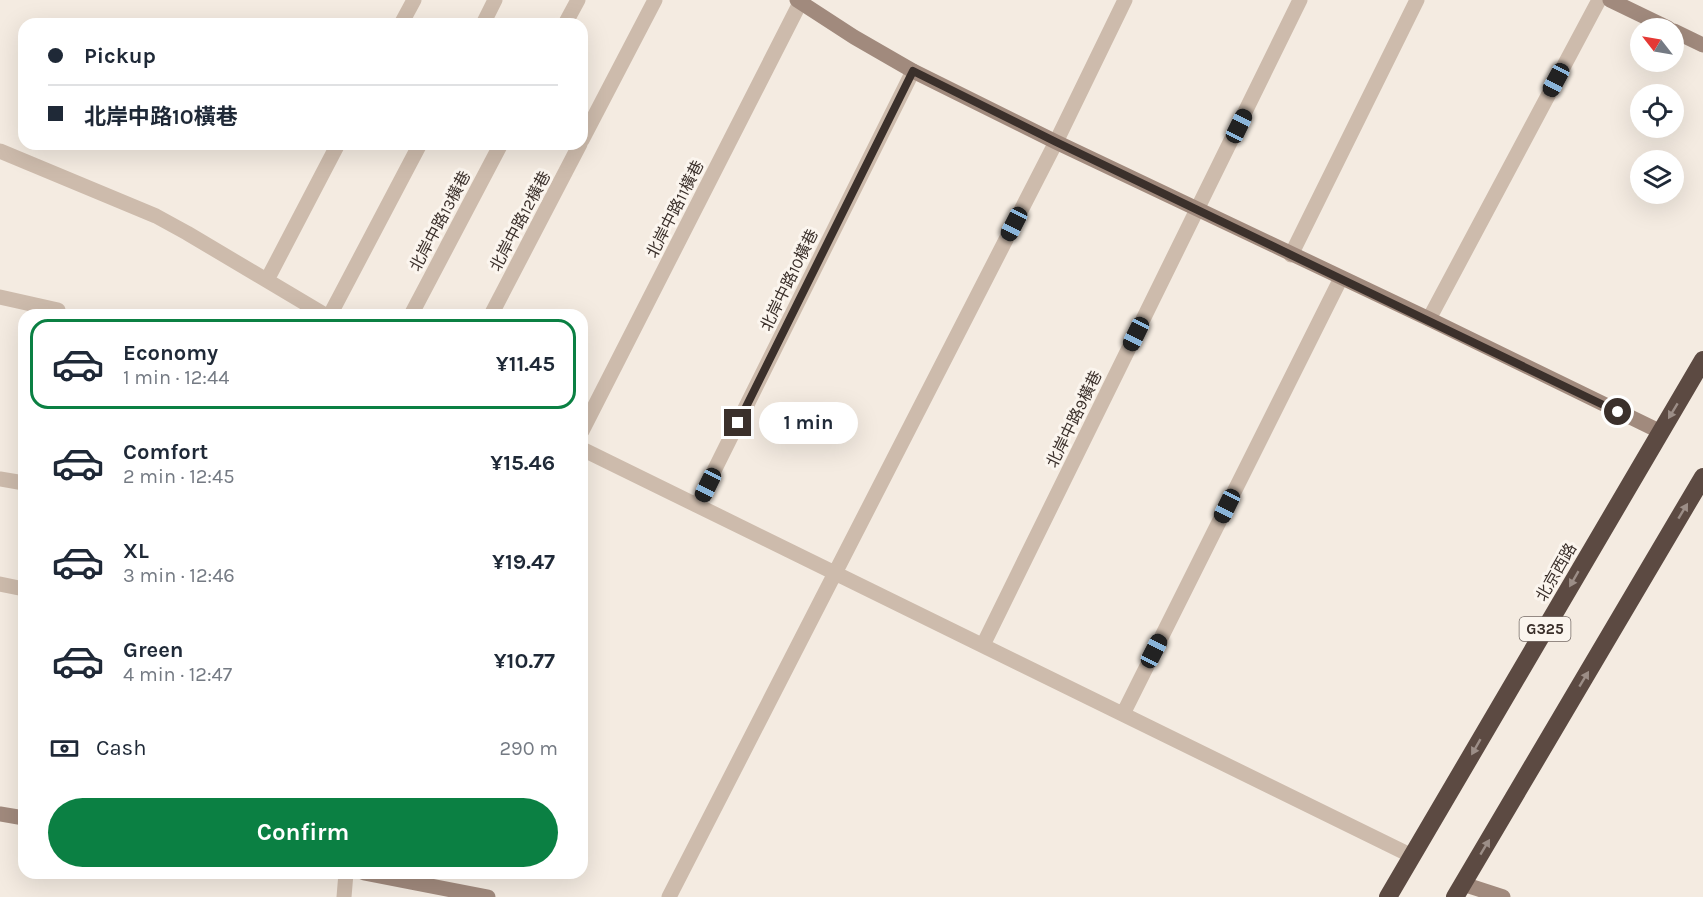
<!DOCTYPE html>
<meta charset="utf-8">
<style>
:root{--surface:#fff;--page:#f2f2f3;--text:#1f2937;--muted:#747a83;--line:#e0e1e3;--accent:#0b8043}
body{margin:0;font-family:Karla,"Noto Sans SC",sans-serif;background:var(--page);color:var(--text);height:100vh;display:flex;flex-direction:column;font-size:22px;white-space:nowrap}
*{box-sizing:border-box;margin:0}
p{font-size:20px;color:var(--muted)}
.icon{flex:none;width:33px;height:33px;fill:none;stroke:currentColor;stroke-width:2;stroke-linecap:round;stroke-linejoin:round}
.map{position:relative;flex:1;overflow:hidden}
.panel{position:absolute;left:18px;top:309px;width:570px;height:570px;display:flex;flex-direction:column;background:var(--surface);border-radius:18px;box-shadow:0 6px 24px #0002}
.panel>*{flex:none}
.banner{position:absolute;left:18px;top:18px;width:570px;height:132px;border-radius:18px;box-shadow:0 6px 24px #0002;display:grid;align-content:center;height:132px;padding:0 30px;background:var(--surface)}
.needle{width:39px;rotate:301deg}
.tools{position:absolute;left:1630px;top:18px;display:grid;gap:12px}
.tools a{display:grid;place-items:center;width:54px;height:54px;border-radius:50%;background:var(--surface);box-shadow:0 6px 24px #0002;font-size:30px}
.end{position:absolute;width:27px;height:27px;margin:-14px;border:8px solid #3b302b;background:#fff;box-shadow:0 0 0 3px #fff}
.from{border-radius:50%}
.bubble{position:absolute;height:42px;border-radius:21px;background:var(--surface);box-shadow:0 6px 24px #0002;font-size:20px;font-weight:700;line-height:42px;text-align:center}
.car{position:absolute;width:18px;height:36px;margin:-18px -9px;border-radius:8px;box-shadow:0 0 4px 2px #0007;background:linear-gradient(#222 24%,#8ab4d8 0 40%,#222 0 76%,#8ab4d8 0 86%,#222 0)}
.banner b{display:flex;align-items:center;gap:21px;height:57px;font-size:22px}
.banner b+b{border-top:2px solid var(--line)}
.banner i{width:15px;height:15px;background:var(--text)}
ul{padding:10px 0 0;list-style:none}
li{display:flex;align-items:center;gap:18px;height:90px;margin:0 12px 9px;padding:0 18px;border:3px solid transparent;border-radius:18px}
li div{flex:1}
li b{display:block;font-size:22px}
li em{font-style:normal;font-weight:700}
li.on{border-color:var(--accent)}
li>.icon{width:54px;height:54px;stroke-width:1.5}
.pay{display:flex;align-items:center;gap:15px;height:66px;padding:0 30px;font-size:22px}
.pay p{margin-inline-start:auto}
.action{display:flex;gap:12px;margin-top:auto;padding:12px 30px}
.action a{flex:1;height:69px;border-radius:36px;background:var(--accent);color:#fff;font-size:24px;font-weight:700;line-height:69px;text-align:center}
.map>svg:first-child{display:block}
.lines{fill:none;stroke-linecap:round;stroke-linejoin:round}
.street{stroke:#cdbbac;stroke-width:15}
.secondary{stroke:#a18a7d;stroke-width:15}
.highway{stroke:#5c4a42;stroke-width:18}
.oneway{fill:#9c8e87}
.route{stroke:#3b302b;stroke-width:8}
.labels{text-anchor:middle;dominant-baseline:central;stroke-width:6;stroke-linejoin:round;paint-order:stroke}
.shield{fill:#fbf5ee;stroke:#756b66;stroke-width:1.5}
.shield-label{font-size:15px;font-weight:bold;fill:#3b302b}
.street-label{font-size:16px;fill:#3b302b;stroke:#fbf5ee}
</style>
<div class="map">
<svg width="1703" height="897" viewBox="0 0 1703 897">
<rect width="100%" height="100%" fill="#f4ebe1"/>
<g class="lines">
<!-- street -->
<path class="street" d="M401 24 414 0
M483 24 495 0
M565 24 578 0
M582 140 655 0
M0 151 156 216 187 233 325 315
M1291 255 1417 0
M267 280 338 144
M0 297 58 310
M330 315 420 144
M411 315 501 144
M491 315 580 144
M1429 319 1599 0
M582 431 800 3
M582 449 1412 856
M0 479 24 483
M697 505 913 71
M0 584 24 589
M983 645 1300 0
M1123 714 1341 278
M344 897 346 873
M669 897 1056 142 1125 0"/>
<!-- secondary -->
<path class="secondary" d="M797 0 854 37 913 71 1056 142 1429 319 1661 432
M1610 0 1668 28
M1674 31 1703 45
M0 814 24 818
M364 873 488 897
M1463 884 1503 897"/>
<!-- highway -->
<path class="highway" d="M1388 897 1703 360
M1455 897 1703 477"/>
</g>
<!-- one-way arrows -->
<defs><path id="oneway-solid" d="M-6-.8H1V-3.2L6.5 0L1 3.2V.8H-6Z" transform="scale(1.5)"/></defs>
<g class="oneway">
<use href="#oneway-solid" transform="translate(1673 411) rotate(121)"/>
<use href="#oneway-solid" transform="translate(1683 511) rotate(-59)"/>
<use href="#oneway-solid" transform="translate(1574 579) rotate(120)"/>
<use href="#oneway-solid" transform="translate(1584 679) rotate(-59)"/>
<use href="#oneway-solid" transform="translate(1476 747) rotate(120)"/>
<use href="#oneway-solid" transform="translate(1485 847) rotate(-59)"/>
</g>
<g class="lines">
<!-- route -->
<path class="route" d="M738 423 913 71 1056 142 1618 412"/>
</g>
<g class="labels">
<!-- shield labels -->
<rect class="shield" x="1519.5" y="617" width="51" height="24" rx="4.5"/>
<g class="shield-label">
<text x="1545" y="629">G325</text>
</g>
<!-- street labels -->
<g class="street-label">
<text transform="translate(675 209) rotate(-63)">北岸中路11橫巷</text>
<text transform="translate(440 221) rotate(-62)">北岸中路13橫巷</text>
<text transform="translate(520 221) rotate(-62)">北岸中路12橫巷</text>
<text transform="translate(789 280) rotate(-64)">北岸中路10橫巷</text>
<text transform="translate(1074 419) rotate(-64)">北岸中路9橫巷</text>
<text transform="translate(1556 572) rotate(-60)">北京西路</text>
</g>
</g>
</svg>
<div class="tools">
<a><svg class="needle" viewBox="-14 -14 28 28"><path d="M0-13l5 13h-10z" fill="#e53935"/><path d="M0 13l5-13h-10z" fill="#747a83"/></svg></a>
<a><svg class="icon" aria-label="locate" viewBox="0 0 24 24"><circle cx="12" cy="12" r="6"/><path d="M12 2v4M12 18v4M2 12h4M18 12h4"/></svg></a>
<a><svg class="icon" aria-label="layers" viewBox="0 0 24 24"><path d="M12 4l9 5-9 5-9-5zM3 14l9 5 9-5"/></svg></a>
</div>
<i class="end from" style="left:1618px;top:412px"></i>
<i class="end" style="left:738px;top:423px"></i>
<div class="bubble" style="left:759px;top:402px;width:99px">1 min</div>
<i class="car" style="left:1556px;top:80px;rotate:208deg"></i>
<i class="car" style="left:1239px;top:126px;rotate:26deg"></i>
<i class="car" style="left:1014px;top:224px;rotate:207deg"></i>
<i class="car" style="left:1136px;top:334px;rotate:206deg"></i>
<i class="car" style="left:708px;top:485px;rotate:206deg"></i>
<i class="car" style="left:1227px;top:506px;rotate:206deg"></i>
<i class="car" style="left:1154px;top:651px;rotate:27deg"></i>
<div class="banner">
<b><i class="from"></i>Pickup</b>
<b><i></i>北岸中路10橫巷</b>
</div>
<section class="panel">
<ul>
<li class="on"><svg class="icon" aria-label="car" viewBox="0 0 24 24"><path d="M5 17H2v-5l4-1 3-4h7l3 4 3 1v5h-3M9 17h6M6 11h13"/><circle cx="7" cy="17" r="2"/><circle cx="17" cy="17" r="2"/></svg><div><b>Economy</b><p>1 min · 12:44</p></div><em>¥11.45</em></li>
<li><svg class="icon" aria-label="car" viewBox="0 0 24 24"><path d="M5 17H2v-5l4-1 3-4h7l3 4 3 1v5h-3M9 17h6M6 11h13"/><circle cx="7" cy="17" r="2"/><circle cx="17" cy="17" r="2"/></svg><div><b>Comfort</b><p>2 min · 12:45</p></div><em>¥15.46</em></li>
<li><svg class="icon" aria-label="car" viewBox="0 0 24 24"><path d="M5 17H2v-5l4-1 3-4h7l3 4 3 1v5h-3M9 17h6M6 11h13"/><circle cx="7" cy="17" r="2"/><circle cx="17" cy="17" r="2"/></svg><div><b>XL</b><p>3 min · 12:46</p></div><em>¥19.47</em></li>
<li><svg class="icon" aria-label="car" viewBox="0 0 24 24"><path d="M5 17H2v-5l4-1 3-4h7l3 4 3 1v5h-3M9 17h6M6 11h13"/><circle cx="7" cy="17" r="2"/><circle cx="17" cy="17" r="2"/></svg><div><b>Green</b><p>4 min · 12:47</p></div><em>¥10.77</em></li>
</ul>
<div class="pay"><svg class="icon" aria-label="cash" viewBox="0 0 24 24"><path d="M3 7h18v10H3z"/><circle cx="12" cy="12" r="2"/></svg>Cash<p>290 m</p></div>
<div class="action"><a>Confirm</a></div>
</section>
</div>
